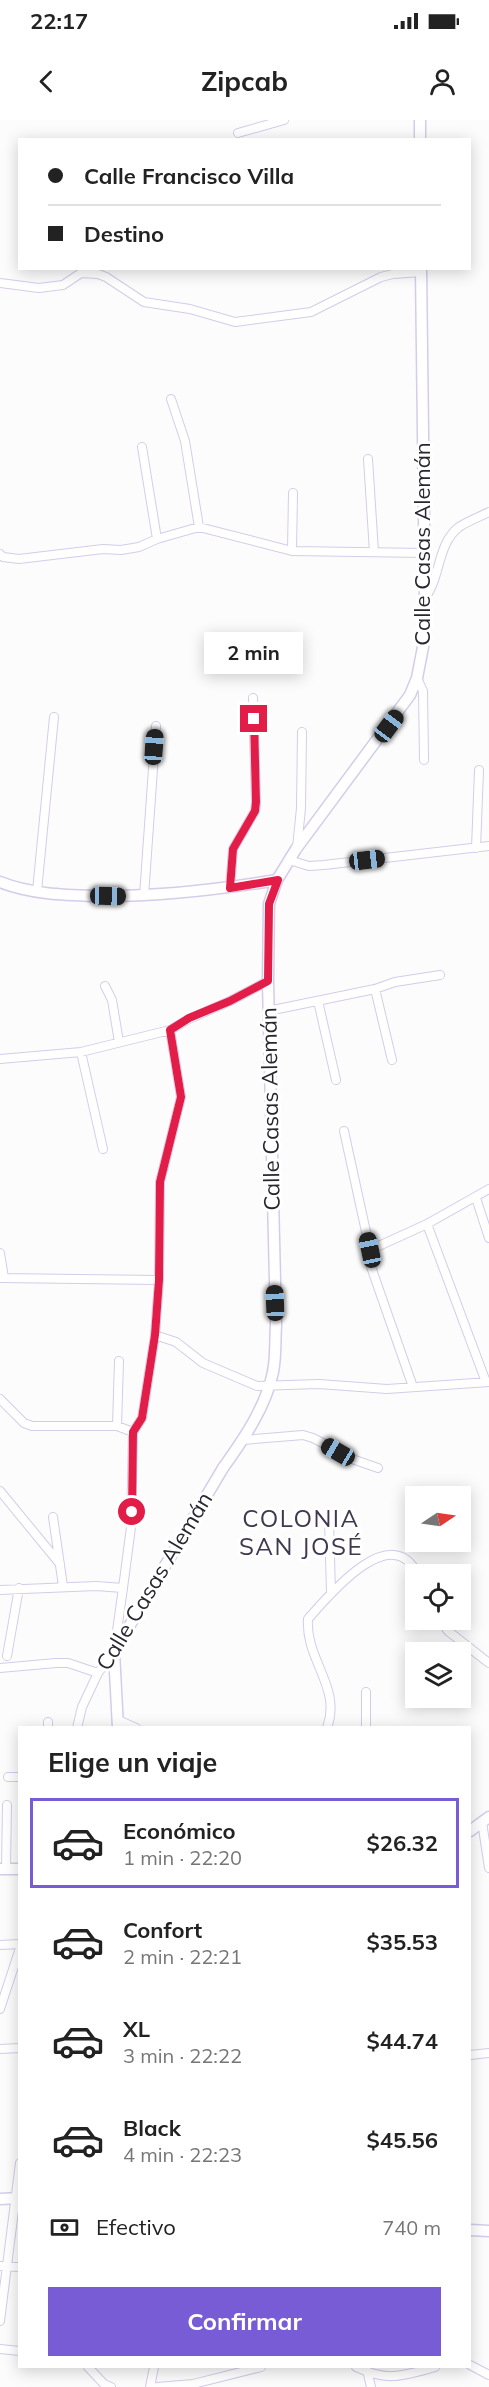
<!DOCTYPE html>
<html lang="es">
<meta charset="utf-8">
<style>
:root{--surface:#fff;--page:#f6f6f6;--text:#222;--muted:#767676;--line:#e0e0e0;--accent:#775cd6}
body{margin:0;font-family:Mulish,sans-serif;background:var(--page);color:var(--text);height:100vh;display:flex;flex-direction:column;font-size:22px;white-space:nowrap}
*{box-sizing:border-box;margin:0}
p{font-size:20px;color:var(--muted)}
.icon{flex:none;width:33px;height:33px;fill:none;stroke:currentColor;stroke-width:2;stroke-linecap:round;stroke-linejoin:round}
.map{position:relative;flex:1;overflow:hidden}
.side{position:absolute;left:18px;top:1606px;width:453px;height:642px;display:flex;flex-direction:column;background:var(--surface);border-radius:0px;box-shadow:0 3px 15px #0003}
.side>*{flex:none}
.top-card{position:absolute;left:18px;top:18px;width:453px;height:132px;border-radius:0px;box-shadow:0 3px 15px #0003;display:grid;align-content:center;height:132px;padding:0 30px;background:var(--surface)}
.needle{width:39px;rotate:77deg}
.fabs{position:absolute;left:405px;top:1366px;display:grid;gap:12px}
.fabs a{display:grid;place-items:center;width:66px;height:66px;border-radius:0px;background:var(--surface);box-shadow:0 3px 15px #0003;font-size:30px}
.end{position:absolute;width:27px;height:27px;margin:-14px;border:8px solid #e11d48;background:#fff;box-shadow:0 0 0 3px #fff}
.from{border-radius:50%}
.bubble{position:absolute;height:42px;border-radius:0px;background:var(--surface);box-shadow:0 3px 15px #0003;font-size:20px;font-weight:700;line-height:42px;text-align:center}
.car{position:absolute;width:18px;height:36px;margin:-18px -9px;border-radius:8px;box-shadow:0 0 4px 2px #0007;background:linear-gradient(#222 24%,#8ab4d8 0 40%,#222 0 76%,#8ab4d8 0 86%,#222 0)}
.top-card b{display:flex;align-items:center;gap:21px;height:57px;font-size:22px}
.top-card b+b{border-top:2px solid var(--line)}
.top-card i{width:15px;height:15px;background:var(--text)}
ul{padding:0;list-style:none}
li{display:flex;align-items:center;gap:18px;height:90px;margin:0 12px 9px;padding:0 18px;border:3px solid transparent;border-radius:0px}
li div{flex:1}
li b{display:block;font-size:22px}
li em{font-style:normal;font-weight:700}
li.current{border-color:var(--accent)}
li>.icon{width:54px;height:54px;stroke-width:1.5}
h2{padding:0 30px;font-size:27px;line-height:72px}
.pay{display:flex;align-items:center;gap:15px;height:66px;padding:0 30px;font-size:22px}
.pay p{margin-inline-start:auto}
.button{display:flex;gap:12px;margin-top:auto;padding:12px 30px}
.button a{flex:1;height:69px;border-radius:0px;background:var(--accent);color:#fff;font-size:24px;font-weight:700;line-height:69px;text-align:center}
.status{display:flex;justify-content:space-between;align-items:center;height:42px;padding:0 30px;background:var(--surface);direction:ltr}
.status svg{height:16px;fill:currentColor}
header{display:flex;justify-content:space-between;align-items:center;height:78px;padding:0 30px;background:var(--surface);font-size:27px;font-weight:700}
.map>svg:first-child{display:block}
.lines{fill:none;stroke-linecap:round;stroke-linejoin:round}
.minor-casing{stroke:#d5cce9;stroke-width:10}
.tertiary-casing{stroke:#d5cce9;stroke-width:13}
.minor{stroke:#fff;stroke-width:8}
.tertiary{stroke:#fff;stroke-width:10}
.route{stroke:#e11d48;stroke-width:8}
.labels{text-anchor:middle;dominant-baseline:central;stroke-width:6;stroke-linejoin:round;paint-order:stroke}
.street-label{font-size:22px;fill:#292631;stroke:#fff}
.neighbourhood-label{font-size:24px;letter-spacing:1.5px;fill:#3f384f;stroke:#fff}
</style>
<div class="status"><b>22:17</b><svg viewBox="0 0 49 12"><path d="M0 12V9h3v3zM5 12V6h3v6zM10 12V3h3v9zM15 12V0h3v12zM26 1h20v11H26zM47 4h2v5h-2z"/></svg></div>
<header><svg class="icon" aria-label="back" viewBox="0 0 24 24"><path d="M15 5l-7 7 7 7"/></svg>Zipcab<svg class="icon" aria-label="person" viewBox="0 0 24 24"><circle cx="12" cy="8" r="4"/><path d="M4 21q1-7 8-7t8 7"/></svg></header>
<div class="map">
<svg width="489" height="2267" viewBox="0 0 489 2267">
<rect width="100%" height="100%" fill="#fcfcfc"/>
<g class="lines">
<!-- minor casing -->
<g class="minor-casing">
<path id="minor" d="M238 13 284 0
M0 163 39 168 63 165 81 153 98 154 106 157 144 182 190 189 235 202 311 192 381 157 393 154 421 152
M171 279 185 321 199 407
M142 327 157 419
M368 339 374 432
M292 431 293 373
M0 434 3 437 19 439 103 429 121 430 139 427 157 419 199 407 292 431 425 433
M425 478C441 457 437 424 459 407 468 401 479 397 489 392
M417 558 423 571 424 640
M297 728 301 688 302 612
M476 728 479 650
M289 740 309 746 324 745 489 726
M230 768 233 729 255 691 256 683 253 578
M37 771 54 597
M144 776 156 606
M105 866 112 880 119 922
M375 869 392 940
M318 881 336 960
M268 891 375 869 395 862 440 855
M81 932 103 1029
M0 939 81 932 170 910 189 899 230 881 268 861
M344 1011 370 1130
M476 1078 489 1118
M427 1104 486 1262
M0 1133 4 1158
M0 1158 159 1160
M155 1215 176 1222 203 1243 257 1266 319 1264 387 1269 489 1262
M413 1267 369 1141 370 1130 427 1104 489 1069
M0 1279 24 1303 32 1306H117L133 1312
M117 1306 119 1241
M243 1320 303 1315 313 1318 355 1340 378 1348
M0 1371 60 1444
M53 1397 63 1466
M329 1399 331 1473
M0 1470 96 1466 123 1468
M440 1500 448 1511 489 1543
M7 1536 19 1468
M0 1548 56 1543H68L98 1553
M366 1572V1608
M118 1600 136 1608
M48 1602V1608
M77 1608 82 1587 98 1553 114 1532 123 1468 131 1407 133 1312 142 1298 155 1215 159 1160 160 1062 181 977 170 910
M327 1608C342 1567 305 1540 308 1499 329 1475 392 1399 418 1455
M8 1657H20
M482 1702 489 1748
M6 1749 7 1685
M0 1825 20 1824
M0 1889 20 1828
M0 1929 20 1928
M470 1935 489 1933
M0 2146 20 2147
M0 2201 20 2043
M0 2229 20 2231
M470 2245 489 2255
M88 2247 104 2264 111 2267
M356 2247C388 2262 402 2256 435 2247
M368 2254 371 2267
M150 2267 154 2247
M157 2267 193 2264 261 2247"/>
</g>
<!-- tertiary casing -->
<g class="tertiary-casing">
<path id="tertiary" d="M420 0V20
M0 762C30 774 63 775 95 776 157 777 216 770 277 760
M118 1608 114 1532 223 1348C243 1320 266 1287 273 1252 276 1237 275 1221 276 1205L268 861 269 784 277 760 296 729 410 575 417 558 423 527 425 478 421 148
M470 1711 489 1697
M0 1749H20
M0 2079 20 2078
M470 2110 489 2111"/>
</g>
<!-- minor -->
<use href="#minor" class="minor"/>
<!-- tertiary -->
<use href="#tertiary" class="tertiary"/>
</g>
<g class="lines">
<!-- route -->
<path class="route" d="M132 1392 133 1312 142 1298 155 1215 159 1160 160 1062 181 977 170 910 189 898 230 881 268 861 269 784 278 760 230 768 233 729 255 691 256 682 254 599"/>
</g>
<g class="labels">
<!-- street labels -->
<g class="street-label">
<text transform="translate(422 424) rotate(-90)">Calle Casas Alemán</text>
<text transform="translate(270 989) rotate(-91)">Calle Casas Alemán</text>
<text transform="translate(154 1461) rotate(-59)">Calle Casas Alemán</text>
</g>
<!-- neighbourhood labels -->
<g class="neighbourhood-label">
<text x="301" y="1398">COLONIA<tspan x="301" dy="28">SAN JOSÉ</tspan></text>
</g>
</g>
</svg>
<div class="fabs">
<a><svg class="needle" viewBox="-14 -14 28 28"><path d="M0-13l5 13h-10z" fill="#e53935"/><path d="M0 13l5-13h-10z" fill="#767676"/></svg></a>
<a><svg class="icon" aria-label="locate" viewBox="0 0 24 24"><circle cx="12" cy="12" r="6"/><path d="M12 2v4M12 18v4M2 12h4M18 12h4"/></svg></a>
<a><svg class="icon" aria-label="layers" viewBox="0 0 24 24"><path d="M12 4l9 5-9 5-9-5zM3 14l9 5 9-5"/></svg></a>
</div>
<i class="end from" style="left:132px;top:1392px"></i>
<i class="end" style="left:254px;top:599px"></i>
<div class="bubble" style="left:204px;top:512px;width:99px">2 min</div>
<i class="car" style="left:389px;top:606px;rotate:37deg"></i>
<i class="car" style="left:154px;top:627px;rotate:4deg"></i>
<i class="car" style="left:367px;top:740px;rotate:83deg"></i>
<i class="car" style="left:108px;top:776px;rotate:91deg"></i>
<i class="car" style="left:370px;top:1130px;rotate:348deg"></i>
<i class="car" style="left:275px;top:1183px;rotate:358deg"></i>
<i class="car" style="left:338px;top:1332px;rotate:300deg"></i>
<div class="top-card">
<b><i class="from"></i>Calle Francisco Villa</b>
<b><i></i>Destino</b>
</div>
<section class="side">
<h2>Elige un viaje</h2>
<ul>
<li class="current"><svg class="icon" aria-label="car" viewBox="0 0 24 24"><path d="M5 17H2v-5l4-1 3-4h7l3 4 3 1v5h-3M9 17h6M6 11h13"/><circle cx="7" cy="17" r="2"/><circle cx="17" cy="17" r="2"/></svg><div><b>Económico</b><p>1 min · 22:20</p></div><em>$26.32</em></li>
<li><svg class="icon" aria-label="car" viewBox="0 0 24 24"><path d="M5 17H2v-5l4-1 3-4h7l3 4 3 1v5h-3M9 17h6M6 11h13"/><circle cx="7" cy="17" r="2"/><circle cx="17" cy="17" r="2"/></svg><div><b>Confort</b><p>2 min · 22:21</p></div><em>$35.53</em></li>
<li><svg class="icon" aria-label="car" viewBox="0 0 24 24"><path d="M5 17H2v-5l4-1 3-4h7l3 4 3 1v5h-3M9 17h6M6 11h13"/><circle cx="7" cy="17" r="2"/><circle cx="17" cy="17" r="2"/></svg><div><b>XL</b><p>3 min · 22:22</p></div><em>$44.74</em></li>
<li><svg class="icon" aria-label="car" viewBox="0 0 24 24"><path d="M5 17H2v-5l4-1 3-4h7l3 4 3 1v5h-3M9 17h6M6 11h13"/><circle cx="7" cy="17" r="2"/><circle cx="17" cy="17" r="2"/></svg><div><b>Black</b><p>4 min · 22:23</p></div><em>$45.56</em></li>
</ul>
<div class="pay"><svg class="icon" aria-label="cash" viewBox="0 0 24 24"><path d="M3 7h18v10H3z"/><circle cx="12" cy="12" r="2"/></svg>Efectivo<p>740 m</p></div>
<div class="button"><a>Confirmar</a></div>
</section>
</div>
